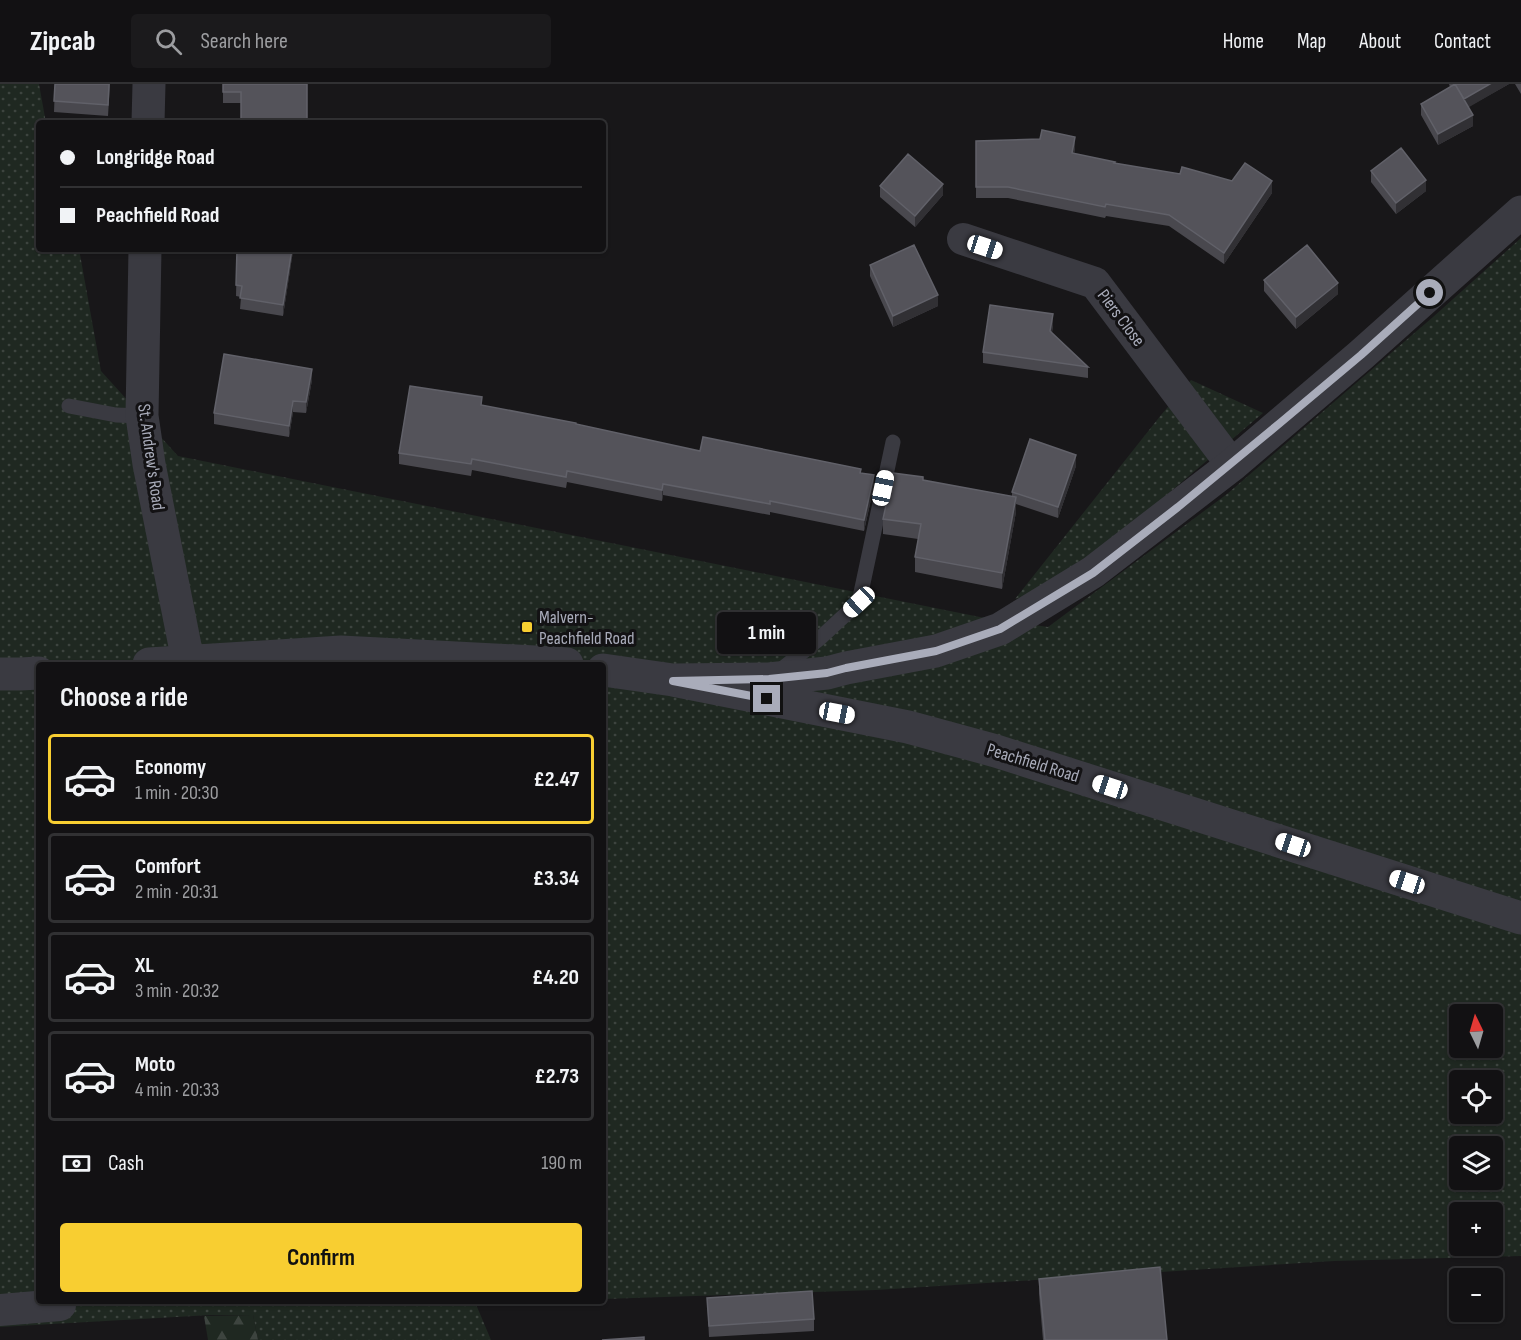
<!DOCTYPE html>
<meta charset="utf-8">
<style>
:root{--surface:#121113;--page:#1b1a1c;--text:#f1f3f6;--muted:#9c9da0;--line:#313133;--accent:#f8ce31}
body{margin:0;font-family:"Sofia Sans Condensed",sans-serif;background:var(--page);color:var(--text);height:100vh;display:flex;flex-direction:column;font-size:22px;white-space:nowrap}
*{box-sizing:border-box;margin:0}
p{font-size:20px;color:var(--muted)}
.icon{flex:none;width:33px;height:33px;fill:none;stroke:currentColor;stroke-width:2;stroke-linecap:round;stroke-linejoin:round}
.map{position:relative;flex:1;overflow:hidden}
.drawer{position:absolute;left:36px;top:578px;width:570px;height:642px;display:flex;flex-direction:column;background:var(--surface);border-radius:6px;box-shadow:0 2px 4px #0004,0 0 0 2px var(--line)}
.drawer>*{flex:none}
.top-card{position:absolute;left:36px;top:36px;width:570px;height:132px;border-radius:6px;box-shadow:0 2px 4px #0004,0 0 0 2px var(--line);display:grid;align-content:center;height:132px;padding:0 24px;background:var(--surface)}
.needle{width:39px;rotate:355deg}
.fabs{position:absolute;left:1449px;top:920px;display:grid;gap:12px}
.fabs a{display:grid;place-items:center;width:54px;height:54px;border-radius:6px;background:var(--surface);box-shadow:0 2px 4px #0004,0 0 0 2px var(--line);font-size:30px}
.end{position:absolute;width:27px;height:27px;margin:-14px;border:8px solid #a9acba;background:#111;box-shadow:0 0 0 3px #111}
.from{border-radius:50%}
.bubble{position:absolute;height:42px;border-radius:6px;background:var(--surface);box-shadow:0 2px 4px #0004,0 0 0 2px var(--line);font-size:20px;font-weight:700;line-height:42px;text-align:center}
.car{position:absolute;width:18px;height:36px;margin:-18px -9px;border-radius:8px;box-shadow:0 0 4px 2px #0007;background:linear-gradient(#fff 24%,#345 0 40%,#fff 0 76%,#345 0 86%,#fff 0)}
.top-card b{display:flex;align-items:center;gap:21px;height:57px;font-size:22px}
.top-card b+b{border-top:2px solid var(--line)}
.top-card i{width:15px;height:15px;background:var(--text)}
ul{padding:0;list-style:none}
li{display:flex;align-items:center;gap:18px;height:90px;margin:0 12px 9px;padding:0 12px;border:3px solid var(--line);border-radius:6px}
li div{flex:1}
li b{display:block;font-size:22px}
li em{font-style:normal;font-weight:700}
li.current{border-color:var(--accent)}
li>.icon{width:54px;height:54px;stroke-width:1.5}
h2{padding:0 24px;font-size:27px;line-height:72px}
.pay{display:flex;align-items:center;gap:15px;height:66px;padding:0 24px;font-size:22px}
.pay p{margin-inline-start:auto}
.cta{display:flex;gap:12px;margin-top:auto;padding:12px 24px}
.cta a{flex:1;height:69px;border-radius:6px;background:var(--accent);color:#111;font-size:24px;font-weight:700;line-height:69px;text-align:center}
header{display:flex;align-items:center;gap:36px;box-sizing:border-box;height:84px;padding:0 30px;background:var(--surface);border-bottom:2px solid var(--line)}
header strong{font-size:28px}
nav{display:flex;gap:33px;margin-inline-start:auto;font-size:21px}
.search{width:420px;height:54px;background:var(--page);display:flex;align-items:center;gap:15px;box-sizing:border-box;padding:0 21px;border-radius:6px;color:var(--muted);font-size:22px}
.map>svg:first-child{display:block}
.grass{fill:url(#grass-dots);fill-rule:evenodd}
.forest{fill:url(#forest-firs)}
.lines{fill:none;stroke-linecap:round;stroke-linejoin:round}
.service{stroke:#3a3a41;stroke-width:15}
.minor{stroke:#3a3a41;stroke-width:32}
.tertiary{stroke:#3a3a41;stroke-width:33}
.wall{fill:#49484e}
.shaded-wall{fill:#313034}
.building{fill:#54535a;stroke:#616169;stroke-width:1.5}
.route{stroke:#a9acba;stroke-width:8}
.poi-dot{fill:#f8ce31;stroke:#131214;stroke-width:2}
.labels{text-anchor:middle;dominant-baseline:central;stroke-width:6;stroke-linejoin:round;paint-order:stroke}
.street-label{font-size:18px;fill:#a9acba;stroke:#131214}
.poi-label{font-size:18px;fill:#a9acba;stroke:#131214;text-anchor:start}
</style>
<header>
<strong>Zipcab</strong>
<div class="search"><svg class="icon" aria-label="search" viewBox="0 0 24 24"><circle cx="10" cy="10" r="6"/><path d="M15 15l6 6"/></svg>Search here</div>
<nav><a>Home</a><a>Map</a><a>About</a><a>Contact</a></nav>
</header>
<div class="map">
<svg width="1521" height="1256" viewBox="0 0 1521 1256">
<defs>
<pattern id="grass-dots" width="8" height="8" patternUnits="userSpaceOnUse" patternTransform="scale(1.5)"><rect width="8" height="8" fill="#1f2821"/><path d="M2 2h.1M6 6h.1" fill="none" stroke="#3d443f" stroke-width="1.8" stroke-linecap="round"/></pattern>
<pattern id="forest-firs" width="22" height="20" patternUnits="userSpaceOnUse" patternTransform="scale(1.5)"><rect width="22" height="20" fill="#1f2821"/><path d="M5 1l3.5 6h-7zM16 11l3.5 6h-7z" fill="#3d443f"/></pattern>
</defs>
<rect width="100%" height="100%" fill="#181719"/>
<!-- grass -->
<path class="grass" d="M0 0H39L46 39H39V165H79L101 287 178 372 980 533 1048 543 1227 410 1433 233 1521 154V1172L1334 1177 876 1206 603 1215V580H39V1216L568 1217 492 1219 475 1218 491 1256H258L253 1231H211L0 1243ZM1460 930H1492V963H1460ZM1460 996H1492V1029H1460ZM1460 1062H1492V1095H1460ZM1460 1128H1492V1161H1460Z
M1191 296 1263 329 1136 437 1036 509 1015 515 1161 331Z"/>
<!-- forest -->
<path class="forest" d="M253 1231 258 1256H208L204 1232Z"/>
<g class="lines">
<!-- service -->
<path class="service" d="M69 322 116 331 142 332
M778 588 819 555 859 518 893 358"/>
<!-- minor -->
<path class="minor" d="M963 155 1095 199 1232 381
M0 1226 60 1221"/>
<!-- tertiary -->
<path class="tertiary" d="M148 39 149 0
M145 165 142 332 149 380 188 577
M149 580 341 568 554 579 567 580
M603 586 673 596 908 643 996 667 1521 834
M0 590H20L39 589
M673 596 769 595 827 589 846 584 936 567 1000 545 1093 488 1232 381 1361 271 1521 128"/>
</g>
<!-- wall -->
<path class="wall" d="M55 0H110L108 32 54 28Z
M223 0H307L241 19H223Z
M1449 0H1509L1468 23 1473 42 1438 61 1421 31V20L1450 3Z
M1515 0H1521V10Z
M976 57 1075 64 1074 70 1115 79 1272 109 1224 180 1169 142 1106 132 1105 134 1008 114H976Z
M1371 87 1426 107 1396 130 1371 98Z
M880 102 943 111 915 143 880 113Z
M237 165H310V167H293L283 232 240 225 241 213 236 212Z
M870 181 938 222 893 243 870 192Z
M1264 196 1338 210 1296 245 1264 207Z
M1053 241 1052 249 1088 283V294L983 279V268Z
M312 296 306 329 293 328 289 353 214 340V329Z
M482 321 700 367 861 389 874 402 864 447 770 428V431L663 411 662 417 567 398 566 404 472 386 471 392 399 380V369Z
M1076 382 1058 434 1016 420V428L1002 505 915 488V473L918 455 883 450V435L923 396 1012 413V408Z
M1039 1195 1167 1256H1043L1039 1210Z
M707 1214 814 1235V1247L709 1253Z"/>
<!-- shaded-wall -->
<path class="shaded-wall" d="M1490 0H1509L1464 26V15Z
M1473 31V42L1438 61V50Z
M1075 53V64L1072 80V69Z
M1426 96V107L1396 130V119Z
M1272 97V109L1224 180V169Z
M943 100V111L915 143V132Z
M292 165H293V167L283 232V221Z
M1338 199V210L1296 245V233Z
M938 211V222L893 243V232Z
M1053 230V241L1050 258V247Z
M312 285V296L306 329V318Z
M293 317V328L289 353V342Z
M1076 371V382L1058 434V423Z
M874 391V402L864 447V436Z
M663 400V411L662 417V406Z
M1016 413V428L1002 505V489Z"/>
<!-- building -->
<path class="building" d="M55 0H109L108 21 54 17Z
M223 0H307V39H241V8H223Z
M1455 0H1490L1464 15Z
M1455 0 1473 31 1438 50 1421 20Z
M1042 46 1075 53 1072 69 1115 78 1114 79 1180 90 1182 83 1232 97 1245 79 1272 97 1224 169 1169 131 1106 120 1105 123 1008 103H976V57L1040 55Z
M1401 64 1426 96 1396 119 1371 87Z
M908 70 943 100 915 132 880 102Z
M914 161 938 211 893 232 870 181Z
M1307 161 1338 199 1296 233 1264 196Z
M237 165H292L283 221 240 214 242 202 236 201Z
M990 221 1053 230 1050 247 1088 283 983 268Z
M224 270 312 285 306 318 293 317 289 342 214 329Z
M410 302 482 313 481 321 576 339V340L700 367 703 353 861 385 860 389 874 391 864 436 770 417V420L663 400 662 406 567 387 566 393 472 375 471 380 399 369Z
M1030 355 1076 371 1058 423 1012 408Z
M893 389 923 393V396L1016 413 1002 489 915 473 921 440 883 435Z
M1160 1183 1167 1256H1045L1039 1195Z
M812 1207 814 1235 709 1242 707 1214Z
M644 1253V1256H602Z"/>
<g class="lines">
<!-- route -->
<path class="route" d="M767 615 673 597 769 595 827 589 846 584 936 567 1000 545 1093 489 1178 423 1280 339 1361 271 1430 209"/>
</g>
<!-- markers -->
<rect class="poi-dot" x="521" y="537" width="12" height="12" rx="3"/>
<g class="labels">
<!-- street labels -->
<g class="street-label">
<text transform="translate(1121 234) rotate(53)">Piers Close</text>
<text transform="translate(151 373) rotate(82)">St. Andrew's Road</text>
<text transform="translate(1033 679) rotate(17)">Peachfield Road</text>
</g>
<!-- poi labels -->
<g class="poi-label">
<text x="539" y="533">Malvern-<tspan x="539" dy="21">Peachfield Road</tspan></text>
</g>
</g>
</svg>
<div class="fabs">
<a><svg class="needle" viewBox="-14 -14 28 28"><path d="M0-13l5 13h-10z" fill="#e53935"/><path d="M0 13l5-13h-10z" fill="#9c9da0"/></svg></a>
<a><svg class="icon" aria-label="locate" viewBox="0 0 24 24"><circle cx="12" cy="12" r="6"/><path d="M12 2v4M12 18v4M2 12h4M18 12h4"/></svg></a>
<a><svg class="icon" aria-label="layers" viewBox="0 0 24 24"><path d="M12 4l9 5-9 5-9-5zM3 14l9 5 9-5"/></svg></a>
<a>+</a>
<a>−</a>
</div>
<i class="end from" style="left:1430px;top:209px"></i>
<i class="end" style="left:767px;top:615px"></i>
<div class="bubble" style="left:717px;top:528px;width:99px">1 min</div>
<i class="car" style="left:985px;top:163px;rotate:108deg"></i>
<i class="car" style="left:883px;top:404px;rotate:12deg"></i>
<i class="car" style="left:859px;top:518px;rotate:227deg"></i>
<i class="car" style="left:837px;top:629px;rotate:101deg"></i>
<i class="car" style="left:1110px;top:703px;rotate:288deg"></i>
<i class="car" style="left:1293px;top:761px;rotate:288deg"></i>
<i class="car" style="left:1407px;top:798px;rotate:288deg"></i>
<div class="top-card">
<b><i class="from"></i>Longridge Road</b>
<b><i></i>Peachfield Road</b>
</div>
<section class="drawer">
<h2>Choose a ride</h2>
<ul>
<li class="current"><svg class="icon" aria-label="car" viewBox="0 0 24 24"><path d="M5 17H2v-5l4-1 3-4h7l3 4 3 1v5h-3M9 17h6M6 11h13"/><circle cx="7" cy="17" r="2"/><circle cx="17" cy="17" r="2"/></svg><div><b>Economy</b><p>1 min · 20:30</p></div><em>£2.47</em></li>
<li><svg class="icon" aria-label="car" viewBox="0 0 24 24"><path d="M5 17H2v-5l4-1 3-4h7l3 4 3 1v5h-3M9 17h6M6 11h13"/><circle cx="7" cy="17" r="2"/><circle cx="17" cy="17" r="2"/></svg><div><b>Comfort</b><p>2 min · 20:31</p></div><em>£3.34</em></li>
<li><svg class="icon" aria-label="car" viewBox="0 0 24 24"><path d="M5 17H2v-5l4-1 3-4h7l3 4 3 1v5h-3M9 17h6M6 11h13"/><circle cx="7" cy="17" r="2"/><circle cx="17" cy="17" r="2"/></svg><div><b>XL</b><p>3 min · 20:32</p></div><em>£4.20</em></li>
<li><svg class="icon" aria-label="car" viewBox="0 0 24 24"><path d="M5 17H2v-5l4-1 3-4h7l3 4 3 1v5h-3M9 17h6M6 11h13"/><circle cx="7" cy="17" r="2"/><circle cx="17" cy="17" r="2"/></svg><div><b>Moto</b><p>4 min · 20:33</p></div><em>£2.73</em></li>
</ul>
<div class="pay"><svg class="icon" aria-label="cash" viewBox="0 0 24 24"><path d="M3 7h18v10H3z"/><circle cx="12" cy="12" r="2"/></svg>Cash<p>190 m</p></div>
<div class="cta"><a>Confirm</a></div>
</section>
</div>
